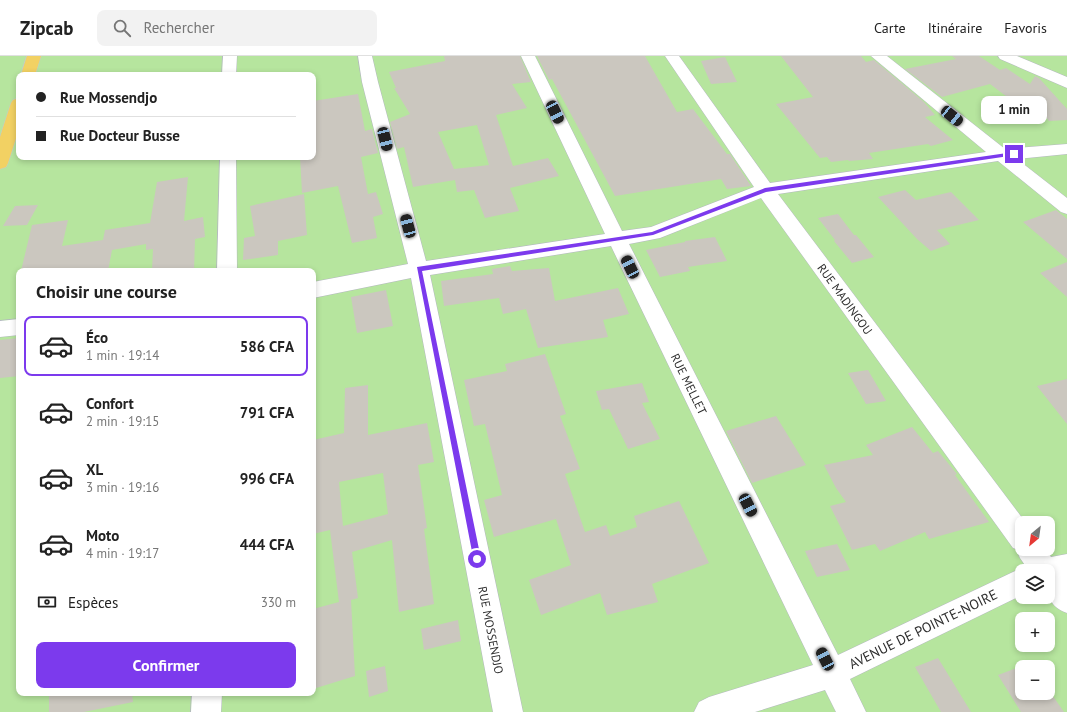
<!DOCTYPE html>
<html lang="fr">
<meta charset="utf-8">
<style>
:root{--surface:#fff;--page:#f2f2f2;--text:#222;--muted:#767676;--line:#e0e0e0;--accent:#7c3aed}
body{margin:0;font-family:"PT Sans",sans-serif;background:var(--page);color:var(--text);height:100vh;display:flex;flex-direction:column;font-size:15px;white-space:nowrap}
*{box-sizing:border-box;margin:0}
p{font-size:13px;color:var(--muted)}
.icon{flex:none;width:22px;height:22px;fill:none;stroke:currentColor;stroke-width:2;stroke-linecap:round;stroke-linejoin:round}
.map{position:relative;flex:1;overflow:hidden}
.side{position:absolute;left:16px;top:212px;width:300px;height:428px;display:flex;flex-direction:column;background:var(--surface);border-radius:8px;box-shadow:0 2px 6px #0003}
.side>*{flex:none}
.hud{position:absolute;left:16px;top:16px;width:300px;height:88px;border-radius:8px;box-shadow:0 2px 6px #0003;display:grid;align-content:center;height:88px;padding:0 20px;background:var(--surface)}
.needle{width:26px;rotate:209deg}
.buttons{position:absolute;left:1015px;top:460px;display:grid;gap:8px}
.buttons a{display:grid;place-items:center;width:40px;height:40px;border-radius:8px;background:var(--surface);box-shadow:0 2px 6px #0003;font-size:20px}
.end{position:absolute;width:18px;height:18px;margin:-9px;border:5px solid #7c3aed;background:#fff;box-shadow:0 0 0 2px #fff}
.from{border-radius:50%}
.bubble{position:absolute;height:28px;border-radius:8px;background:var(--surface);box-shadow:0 2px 6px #0003;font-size:13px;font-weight:600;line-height:28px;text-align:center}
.car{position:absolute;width:12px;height:24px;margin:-12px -6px;border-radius:5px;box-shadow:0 0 3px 1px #0007;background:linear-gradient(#222 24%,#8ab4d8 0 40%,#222 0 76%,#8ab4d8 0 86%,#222 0)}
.hud b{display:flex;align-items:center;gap:14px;height:38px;font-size:15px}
.hud b+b{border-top:1px solid var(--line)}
.hud i{width:10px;height:10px;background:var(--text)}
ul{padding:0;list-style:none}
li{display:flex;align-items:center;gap:12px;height:60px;margin:0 8px 6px;padding:0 12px;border:2px solid transparent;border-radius:8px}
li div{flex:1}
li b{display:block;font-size:15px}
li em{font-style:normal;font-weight:600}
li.current{border-color:var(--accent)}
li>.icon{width:36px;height:36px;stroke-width:1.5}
h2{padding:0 20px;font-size:18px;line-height:48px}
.pay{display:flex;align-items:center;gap:10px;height:44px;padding:0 20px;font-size:15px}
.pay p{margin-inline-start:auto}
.cta{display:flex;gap:8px;margin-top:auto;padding:8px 20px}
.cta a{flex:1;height:46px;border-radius:8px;background:var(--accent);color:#fff;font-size:16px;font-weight:600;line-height:46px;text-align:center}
header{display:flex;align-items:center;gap:24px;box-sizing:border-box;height:56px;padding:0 20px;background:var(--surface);border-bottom:1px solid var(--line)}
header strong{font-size:19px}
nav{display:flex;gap:22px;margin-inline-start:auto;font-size:14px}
.search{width:280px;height:36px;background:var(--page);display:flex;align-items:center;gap:10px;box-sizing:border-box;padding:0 14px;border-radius:8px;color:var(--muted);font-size:15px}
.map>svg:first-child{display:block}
.green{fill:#b6e59e;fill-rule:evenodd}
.building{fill:#cbc7bf;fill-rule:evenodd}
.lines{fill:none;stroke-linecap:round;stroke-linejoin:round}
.minor-casing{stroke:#b4b7c1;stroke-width:1}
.major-casing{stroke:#c9c9c9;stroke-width:1}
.minor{fill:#fff;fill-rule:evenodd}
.major{fill:#f2d163;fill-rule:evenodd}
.route{fill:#7c3aed}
.labels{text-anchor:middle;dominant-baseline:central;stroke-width:3.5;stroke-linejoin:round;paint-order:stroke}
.street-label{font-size:12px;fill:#2e2e2e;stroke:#fff}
.near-street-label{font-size:14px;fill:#2e2e2e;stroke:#fff}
</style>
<header>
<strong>Zipcab</strong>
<div class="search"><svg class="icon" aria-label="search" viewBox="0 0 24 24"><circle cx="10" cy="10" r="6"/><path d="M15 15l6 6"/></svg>Rechercher</div>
<nav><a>Carte</a><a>Itinéraire</a><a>Favoris</a></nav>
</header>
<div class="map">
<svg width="1067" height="656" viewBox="0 0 1067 656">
<rect width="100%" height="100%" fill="#efe9e1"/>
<!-- green -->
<path class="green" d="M0 0H1067V656H0ZM19 19H313V101H19ZM19 215H313V637H19ZM1022 467H1048V493H1022ZM1022 515H1048V541H1022ZM1022 563H1048V589H1022ZM1022 611H1048V637H1022Z"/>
<!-- building -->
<path class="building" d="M444 0H520L531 26 512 28 527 52 496 59 513 110 548 102 559 120 510 132 519 155 485 162 474 134 457 136 455 124 413 131 404 91 397 93 390 66 410 58 394 32H396L389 16 445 5ZM477 69 489 109 454 113 438 76Z
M537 0H645L677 56 693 53 727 98H730L751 130 727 133 721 123 615 140 552 23 549 24Z
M781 0H861L866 6 874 4 924 46 935 59 925 61 953 84 931 90 928 88 869 97 873 103 849 105 848 104 831 106 827 101 820 102 776 48 813 41Z
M952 0H979L1000 14 1006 12 1030 28 1035 20 1039 22 1067 53V64L1049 65 1035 47 1018 52 1019 50 990 28 942 41 905 13 956 3Z
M725 1 737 26 711 28 701 5Z
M358 38 365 75 372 73 378 97 361 101 368 138 376 136 383 158 373 161 377 182 352 187 338 130 302 137 300 101H313V45Z
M188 121 184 165 203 161 205 181 195 183 194 215H152L153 193 146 194V188L112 194 108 215H21L32 169 68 164 62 190 103 184 105 174 150 167 157 126Z
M905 134 916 144 951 136 979 164 937 174 950 188 931 195 917 183 878 141Z
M304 138 307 179 278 185V199L243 204 244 182 255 180 250 150Z
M38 149 27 169 3 170 15 150Z
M1056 154 1067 163V203L1023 166Z
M838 158 854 179H856L874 201 852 207 834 185 835 184 818 162Z
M715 181 727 205 688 211 690 215 660 221 646 194 685 186V185Z
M1067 206V241L1040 217Z
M510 210 512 215 549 212 555 245 618 232 629 258 603 264 608 281 538 292 526 253 503 258 499 242 444 250 441 225 493 218 492 213Z
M386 234 393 270 357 277 351 241Z
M19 282V320L0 322V284Z
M545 298 566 358 560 360 580 413 565 418 585 476 606 469 610 480 637 471 634 460 679 445 709 507 652 528 658 546 607 559 600 537 541 559 529 524 571 509 556 463 494 481 484 444 502 439 485 368 474 370 464 324 507 315 505 308Z
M868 314 886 345 866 348 848 317Z
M1067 323V368L1037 330Z
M642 327 649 346 642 347 660 383 628 393 609 353 602 354 596 335Z
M368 329V379L427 367 434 406 418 409 427 472 424 473 434 548 399 556 392 484 352 496 358 542 351 544 355 620 313 633V553L339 546 330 474 313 478V384L344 377 345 332ZM383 417 388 458 343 470 339 426Z
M776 360 806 409 752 427 726 375Z
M912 371 933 397 938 395 957 418 955 419 989 466 929 483 925 476 880 495 875 488 852 494 830 450 846 446 836 432 824 409 873 399 866 389Z
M837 488 850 514 817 521 805 495Z
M458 564 461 585 424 594 421 573Z
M938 602 971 656H941L915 611Z
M1030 607 1033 611H1022V637H1048V633L1064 656H1021L998 619Z
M385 610 388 635 369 641 366 615Z
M49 637H132L133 646 84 656H49Z"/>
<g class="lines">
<!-- minor casing -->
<g class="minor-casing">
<path id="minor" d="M223 0H237L236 19H222Z
M358 0H372L378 26 426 205 605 178 521 0H535L622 175 651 171 754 131 665 0H679L770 127 986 96 871 0H887L1005 93 1067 88V98L1017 103 1067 142V158L1061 156 998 105 778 138 1026 467H1022V493H1045L1051 501 1067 498V557C1045 549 1048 535 1048 515H1022V539L850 623 866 656H836L825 634 755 656H694L699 646 709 641 813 609 611 190 430 219 523 656H493L411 222 313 242V226L408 208 362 26ZM761 142 1013 492 1016 493 1020 502 1029 515 1022 512 1013 516 838 599 629 188 660 182Z
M998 0H1017L1067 21V32L1000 3Z
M220 101H236L237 215H217Z
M19 263V279L0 281V265Z
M192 637H222L221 656H191Z"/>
</g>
<!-- major casing -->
<g class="major-casing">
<path id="major" d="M27 0H41L35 19H21Z
M19 42V73L8 107 6 111 0 113V81L11 47 13 44Z"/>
</g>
<!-- minor -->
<use href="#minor" class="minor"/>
<!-- major -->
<use href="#major" class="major"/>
</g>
<!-- route -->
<path class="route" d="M1014 96 1017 98 1016 99 766 136 653 179 422 215 481 503 480 506H474L417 211 652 176 765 132Z"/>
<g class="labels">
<!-- street labels -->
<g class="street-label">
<text transform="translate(845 243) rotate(54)">RUE MADINGOU</text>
<text transform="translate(689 328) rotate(64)">RUE MELLET</text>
<text transform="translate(491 574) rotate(79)">RUE MOSSENDJO</text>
</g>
<!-- near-street labels -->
<g class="near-street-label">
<text transform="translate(923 573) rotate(-26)">AVENUE DE POINTE-NOIRE</text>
</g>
</g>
</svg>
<div class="buttons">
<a><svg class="needle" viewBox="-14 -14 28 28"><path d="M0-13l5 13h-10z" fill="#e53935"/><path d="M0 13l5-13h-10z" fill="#767676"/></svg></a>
<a><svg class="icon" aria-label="layers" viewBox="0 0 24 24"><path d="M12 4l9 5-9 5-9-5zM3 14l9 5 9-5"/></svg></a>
<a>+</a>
<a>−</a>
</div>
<i class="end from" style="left:477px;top:503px"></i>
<i class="end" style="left:1014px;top:98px"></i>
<div class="bubble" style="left:981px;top:40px;width:66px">1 min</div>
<i class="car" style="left:555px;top:56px;rotate:154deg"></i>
<i class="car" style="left:952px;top:60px;rotate:129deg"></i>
<i class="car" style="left:385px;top:83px;rotate:166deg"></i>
<i class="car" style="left:408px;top:170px;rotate:345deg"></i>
<i class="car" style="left:630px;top:211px;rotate:334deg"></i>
<i class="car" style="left:748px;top:449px;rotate:153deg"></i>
<i class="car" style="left:825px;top:603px;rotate:333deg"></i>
<div class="hud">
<b><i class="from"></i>Rue Mossendjo</b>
<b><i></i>Rue Docteur Busse</b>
</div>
<section class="side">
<h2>Choisir une course</h2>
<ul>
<li class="current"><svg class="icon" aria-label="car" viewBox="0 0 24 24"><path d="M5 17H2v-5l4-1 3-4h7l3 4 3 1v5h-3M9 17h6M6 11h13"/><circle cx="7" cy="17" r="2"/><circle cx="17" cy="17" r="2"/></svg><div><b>Éco</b><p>1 min · 19:14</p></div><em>586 CFA</em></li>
<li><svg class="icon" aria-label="car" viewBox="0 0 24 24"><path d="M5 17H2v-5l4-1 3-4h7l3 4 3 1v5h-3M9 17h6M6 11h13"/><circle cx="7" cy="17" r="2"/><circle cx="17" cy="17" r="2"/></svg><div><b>Confort</b><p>2 min · 19:15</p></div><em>791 CFA</em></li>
<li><svg class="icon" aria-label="car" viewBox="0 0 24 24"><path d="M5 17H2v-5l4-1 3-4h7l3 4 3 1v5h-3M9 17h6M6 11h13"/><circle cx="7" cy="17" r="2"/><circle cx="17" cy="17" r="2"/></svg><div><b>XL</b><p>3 min · 19:16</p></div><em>996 CFA</em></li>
<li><svg class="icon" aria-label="car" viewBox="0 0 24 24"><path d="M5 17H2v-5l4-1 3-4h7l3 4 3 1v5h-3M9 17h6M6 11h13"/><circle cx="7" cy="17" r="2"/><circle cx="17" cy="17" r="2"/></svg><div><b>Moto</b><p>4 min · 19:17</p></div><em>444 CFA</em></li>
</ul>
<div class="pay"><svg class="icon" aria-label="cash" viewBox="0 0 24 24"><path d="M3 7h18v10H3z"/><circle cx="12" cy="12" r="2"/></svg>Espèces<p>330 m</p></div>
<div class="cta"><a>Confirmer</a></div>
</section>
</div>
